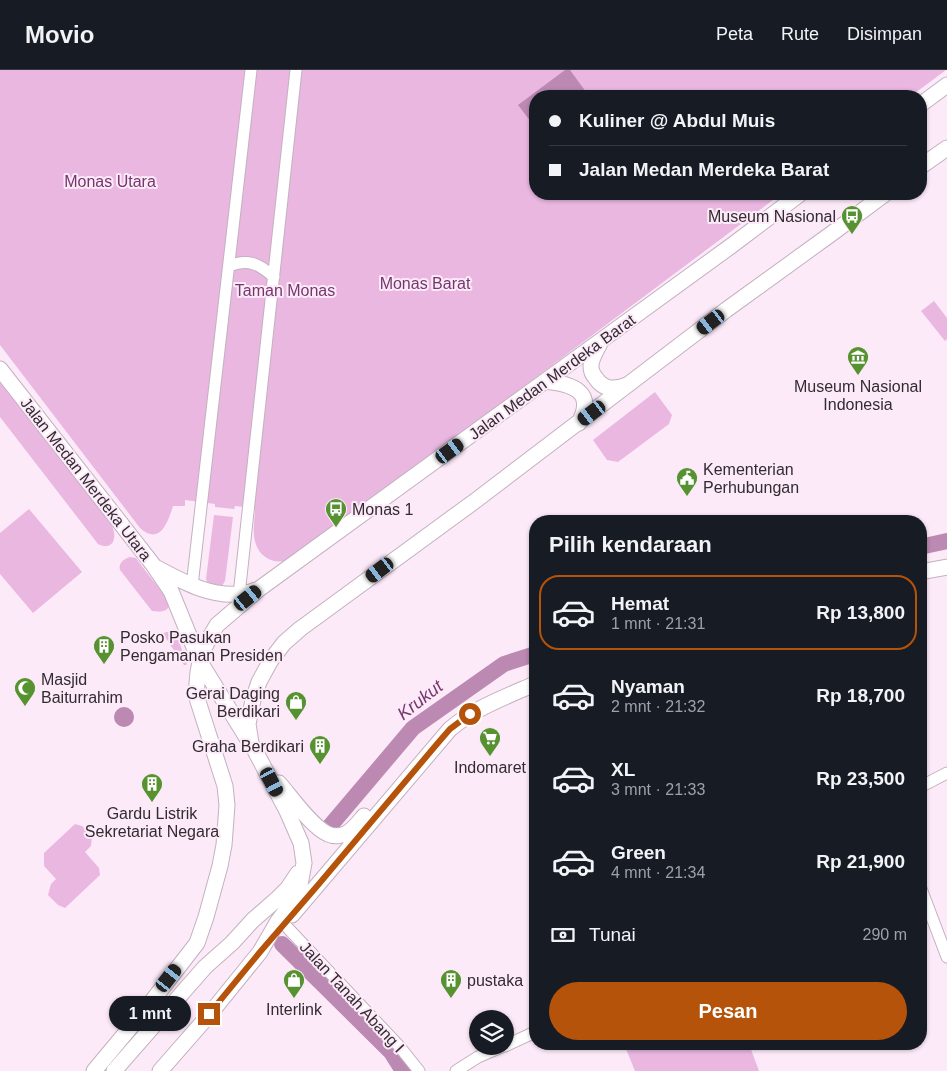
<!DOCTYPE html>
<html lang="id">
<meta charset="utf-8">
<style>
:root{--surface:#171b24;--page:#20242c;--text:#f1f3f6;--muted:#9ea1a6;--line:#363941;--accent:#b45309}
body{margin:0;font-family:Helvetica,sans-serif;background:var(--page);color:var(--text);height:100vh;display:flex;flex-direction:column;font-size:19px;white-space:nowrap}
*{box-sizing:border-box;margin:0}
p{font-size:16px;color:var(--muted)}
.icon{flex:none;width:28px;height:28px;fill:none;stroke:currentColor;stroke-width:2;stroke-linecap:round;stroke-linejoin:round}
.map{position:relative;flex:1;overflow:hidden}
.drawer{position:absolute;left:529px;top:445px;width:398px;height:535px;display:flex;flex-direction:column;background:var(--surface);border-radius:20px;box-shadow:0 1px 4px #0004}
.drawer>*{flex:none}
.banner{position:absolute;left:529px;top:20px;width:398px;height:110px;border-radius:20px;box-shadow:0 1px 4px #0004;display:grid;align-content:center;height:110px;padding:0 20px;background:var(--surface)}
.controls{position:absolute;left:469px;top:940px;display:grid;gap:10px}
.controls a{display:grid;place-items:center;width:45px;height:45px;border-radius:50%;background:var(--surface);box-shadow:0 1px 4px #0004;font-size:25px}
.end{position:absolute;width:22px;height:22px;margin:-11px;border:6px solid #b45309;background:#fff;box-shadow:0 0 0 2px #fff}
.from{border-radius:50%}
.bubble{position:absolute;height:35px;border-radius:18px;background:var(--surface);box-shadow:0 1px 4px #0004;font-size:16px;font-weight:700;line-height:35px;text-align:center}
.car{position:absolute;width:15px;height:30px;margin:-15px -8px;border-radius:6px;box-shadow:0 0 4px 1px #0007;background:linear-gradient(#222 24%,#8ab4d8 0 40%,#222 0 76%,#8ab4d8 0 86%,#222 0)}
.banner b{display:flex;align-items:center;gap:18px;height:48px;font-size:19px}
.banner b+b{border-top:1px solid var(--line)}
.banner i{width:12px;height:12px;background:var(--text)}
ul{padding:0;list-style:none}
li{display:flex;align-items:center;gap:15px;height:75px;margin:0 10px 8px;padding:0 10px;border:2px solid transparent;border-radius:20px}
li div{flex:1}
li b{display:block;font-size:19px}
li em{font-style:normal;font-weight:700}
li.active{border-color:var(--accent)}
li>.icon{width:45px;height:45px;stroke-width:1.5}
h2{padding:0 20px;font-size:22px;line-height:60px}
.pay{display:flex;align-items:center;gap:12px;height:55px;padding:0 20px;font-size:19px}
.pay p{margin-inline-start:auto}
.cta{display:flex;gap:10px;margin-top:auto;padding:10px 20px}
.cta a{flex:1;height:58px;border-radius:30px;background:var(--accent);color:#fff;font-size:20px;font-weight:700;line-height:58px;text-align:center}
header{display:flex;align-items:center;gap:30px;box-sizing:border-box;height:70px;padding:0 25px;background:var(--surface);border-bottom:1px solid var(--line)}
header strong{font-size:24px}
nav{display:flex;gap:28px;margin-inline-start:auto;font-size:18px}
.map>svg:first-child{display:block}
.green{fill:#e9b7e0}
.water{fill:#bb89b2}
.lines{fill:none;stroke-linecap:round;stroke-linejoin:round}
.river{stroke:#bb89b2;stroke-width:16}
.minor-casing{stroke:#c3b1bf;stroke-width:13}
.major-casing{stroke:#c3b1bf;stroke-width:17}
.minor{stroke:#fff;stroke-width:11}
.major{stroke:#fff;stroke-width:15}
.route{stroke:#b45309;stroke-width:6}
.labels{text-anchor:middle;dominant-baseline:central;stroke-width:4;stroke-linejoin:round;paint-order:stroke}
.park-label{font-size:16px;fill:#74376c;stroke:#fdeaf9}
.poi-label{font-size:16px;fill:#322c31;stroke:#fdeaf9;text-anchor:start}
.street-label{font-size:16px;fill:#322c31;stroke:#fdeaf9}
.water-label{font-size:18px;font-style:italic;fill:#77396f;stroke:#fdeaf9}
</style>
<header>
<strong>Movio</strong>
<nav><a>Peta</a><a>Rute</a><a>Disimpan</a></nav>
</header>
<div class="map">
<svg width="947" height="1001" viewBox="0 0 947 1001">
<rect width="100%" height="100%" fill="#fdeaf9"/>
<!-- green -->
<path class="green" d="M0 0H946L911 26H535V124H781L292 490C273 495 257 488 254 466 253 457 255 447 255 438L235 436 234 439 215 437V434L185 430V436H173C168 452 160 476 140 458L0 275Z
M934 231 947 248V269L945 271 921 241Z
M0 309 111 454C118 466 114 482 98 474L0 347Z
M655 322 672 345 669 354 618 392 607 390 593 370Z
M29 439 82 502 33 543 0 504V463Z
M214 445 233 447 225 511 222 516 219 517 208 514 206 509Z
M130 487 136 488C142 497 149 505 156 514 160 519 165 525 168 531 172 542 160 542 152 541L120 500C118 493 124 489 130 487Z
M175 560 187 594 186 595H184L169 573 163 563Z
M75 754 82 756 92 766 91 776 85 782 99 798 100 805 65 838 58 835 48 825 51 814 56 809 44 796V783Z
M624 974H749L759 1001H635Z"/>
<!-- water -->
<path class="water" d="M565 0H570L589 26H535V57L518 35Z
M114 647a10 10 0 1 1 20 0a10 10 0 1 1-20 0Z"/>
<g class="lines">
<!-- river -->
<path class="river" d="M920 477 947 471
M330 756 413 658 504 594 535 584
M282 874 391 982 403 1001"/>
<!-- minor casing -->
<g class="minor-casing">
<path id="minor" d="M229 196C248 188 259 194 274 207
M192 516 251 0
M239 525 296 0
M920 717 947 703
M920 816 947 887
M284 854 399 976 419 1001
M505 976 535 962
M456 1001 478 987 504 976"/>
</g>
<!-- major casing -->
<g class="major-casing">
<path id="major" d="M920 35 947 15
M920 97 947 78
M600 273C597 280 591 288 591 296 591 300 592 304 595 307 603 320 614 320 627 315
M0 299 154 496 171 521 200 592 247 668
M545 311C572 314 596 321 579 353
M155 497C182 511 209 527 240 524 246 524 251 522 256 520
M920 502 947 497
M279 713C291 727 312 757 328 764 334 767 342 766 347 763 354 759 359 752 364 746
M292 845 450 659C475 638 505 627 535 614
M94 1001 149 935 197 873 206 847 220 796 224 775 227 735 225 716 196 625 198 602 202 582 211 565 217 555 259 519 731 176 800 124
M114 1001 205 897 232 873 253 850 277 829 288 818 298 803
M160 1001 209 945 260 882 278 851 291 834 300 815 304 793 301 773 287 741 251 673 248 654 253 630 259 612 271 590 284 573 300 559 475 431 726 240 831 164 885 124"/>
</g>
<!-- minor -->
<use href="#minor" class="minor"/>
<!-- major -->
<use href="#major" class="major"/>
</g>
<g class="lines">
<!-- route -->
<path class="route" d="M209 944 260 882 318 815 437 674 450 659 470 644"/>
</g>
<!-- icons -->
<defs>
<g id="bus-pin" transform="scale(1.125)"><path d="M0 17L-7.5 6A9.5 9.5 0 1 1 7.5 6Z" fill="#579231" stroke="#fdeaf9"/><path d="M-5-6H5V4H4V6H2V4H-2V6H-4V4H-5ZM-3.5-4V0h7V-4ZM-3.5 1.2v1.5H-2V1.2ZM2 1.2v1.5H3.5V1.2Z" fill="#fff"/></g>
<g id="museum-pin" transform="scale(1.125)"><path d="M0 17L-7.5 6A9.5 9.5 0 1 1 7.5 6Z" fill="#579231" stroke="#fdeaf9"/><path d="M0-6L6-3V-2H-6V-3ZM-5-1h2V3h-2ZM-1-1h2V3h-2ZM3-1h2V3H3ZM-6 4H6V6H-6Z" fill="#fff"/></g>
<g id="civic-pin" transform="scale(1.125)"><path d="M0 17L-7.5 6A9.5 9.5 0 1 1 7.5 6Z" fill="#579231" stroke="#fdeaf9"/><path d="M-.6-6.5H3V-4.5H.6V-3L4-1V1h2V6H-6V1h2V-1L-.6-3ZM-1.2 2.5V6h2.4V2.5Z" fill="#fff"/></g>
<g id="building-pin" transform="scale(1.125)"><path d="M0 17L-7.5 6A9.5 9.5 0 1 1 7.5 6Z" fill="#579231" stroke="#fdeaf9"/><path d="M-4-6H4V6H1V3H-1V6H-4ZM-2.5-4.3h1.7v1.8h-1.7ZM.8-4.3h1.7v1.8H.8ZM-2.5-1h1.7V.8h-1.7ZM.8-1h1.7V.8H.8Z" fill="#fff"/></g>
<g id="mosque-pin" transform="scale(1.125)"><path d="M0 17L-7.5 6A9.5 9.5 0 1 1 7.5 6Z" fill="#579231" stroke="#fdeaf9"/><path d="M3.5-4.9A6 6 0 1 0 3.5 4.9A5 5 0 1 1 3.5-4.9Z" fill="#fff"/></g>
<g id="shop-pin" transform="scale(1.125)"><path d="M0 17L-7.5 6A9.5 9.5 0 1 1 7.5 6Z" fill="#579231" stroke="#fdeaf9"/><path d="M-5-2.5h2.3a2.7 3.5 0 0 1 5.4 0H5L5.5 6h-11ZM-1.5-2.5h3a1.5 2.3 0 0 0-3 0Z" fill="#fff"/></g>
<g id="supermarket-pin" transform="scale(1.125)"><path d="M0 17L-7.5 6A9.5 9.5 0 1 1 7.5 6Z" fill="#579231" stroke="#fdeaf9"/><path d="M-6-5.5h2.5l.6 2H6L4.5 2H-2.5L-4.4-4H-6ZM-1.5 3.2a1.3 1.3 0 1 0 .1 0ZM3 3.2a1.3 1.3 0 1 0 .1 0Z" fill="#fff"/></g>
</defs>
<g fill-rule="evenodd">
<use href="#bus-pin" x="852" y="146"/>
<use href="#museum-pin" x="858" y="287"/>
<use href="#civic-pin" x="687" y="408"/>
<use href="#bus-pin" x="336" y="439"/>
<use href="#building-pin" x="104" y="576"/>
<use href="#mosque-pin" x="25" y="618"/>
<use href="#shop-pin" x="296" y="632"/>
<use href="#supermarket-pin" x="490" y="668"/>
<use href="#building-pin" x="320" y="676"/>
<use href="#building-pin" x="152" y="714"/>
<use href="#shop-pin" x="294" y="910"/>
<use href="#building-pin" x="451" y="910"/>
</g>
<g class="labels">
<!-- park labels -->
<g class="park-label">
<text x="110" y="111">Monas Utara</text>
<text x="425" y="213">Monas Barat</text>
<text x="285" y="220">Taman Monas</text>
</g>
<!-- poi labels -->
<g class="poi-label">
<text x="836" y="146" text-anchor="end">Museum Nasional</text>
<text x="858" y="316" text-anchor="middle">Museum Nasional<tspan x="858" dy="18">Indonesia</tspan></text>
<text x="703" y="399">Kementerian<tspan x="703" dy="18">Perhubungan</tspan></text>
<text x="352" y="439">Monas 1</text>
<text x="120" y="567">Posko Pasukan<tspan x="120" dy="18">Pengamanan Presiden</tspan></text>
<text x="41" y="609">Masjid<tspan x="41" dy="18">Baiturrahim</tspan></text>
<text x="280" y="623" text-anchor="end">Gerai Daging<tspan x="280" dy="18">Berdikari</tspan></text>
<text x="304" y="676" text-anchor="end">Graha Berdikari</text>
<text x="490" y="697" text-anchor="middle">Indomaret</text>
<text x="152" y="743" text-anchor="middle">Gardu Listrik<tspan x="152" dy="18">Sekretariat Negara</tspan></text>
<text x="467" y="910">pustaka</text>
<text x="294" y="939" text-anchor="middle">Interlink</text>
</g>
<!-- street labels -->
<g class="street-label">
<text transform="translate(552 307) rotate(-36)">Jalan Medan Merdeka Barat</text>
<text transform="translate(86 409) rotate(52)">Jalan Medan Merdeka Utara</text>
<text transform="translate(352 927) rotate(47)">Jalan Tanah Abang I</text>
</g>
<!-- water labels -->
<g class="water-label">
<text transform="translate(420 630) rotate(-38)">Krukut</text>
</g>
</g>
</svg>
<div class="controls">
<a><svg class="icon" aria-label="layers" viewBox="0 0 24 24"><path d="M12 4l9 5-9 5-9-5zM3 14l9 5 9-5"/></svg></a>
</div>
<i class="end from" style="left:470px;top:644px"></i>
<i class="end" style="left:209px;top:944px"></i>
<div class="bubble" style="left:109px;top:926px;width:82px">1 mnt</div>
<i class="car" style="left:711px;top:252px;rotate:233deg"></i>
<i class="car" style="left:592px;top:343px;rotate:233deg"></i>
<i class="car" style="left:450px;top:381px;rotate:54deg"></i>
<i class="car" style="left:380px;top:500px;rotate:233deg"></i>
<i class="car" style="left:248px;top:528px;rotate:51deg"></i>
<i class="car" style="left:272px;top:712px;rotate:152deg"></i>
<i class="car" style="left:169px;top:908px;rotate:38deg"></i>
<div class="banner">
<b><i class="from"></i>Kuliner @ Abdul Muis</b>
<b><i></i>Jalan Medan Merdeka Barat</b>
</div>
<section class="drawer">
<h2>Pilih kendaraan</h2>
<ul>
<li class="active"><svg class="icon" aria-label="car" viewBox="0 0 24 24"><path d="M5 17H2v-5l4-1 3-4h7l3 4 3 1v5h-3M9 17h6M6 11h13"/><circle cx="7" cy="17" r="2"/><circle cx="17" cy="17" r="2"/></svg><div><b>Hemat</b><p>1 mnt · 21:31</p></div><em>Rp 13,800</em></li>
<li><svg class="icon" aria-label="car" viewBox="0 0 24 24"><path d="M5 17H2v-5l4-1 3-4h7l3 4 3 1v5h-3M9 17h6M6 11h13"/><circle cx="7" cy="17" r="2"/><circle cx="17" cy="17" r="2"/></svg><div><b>Nyaman</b><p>2 mnt · 21:32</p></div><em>Rp 18,700</em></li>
<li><svg class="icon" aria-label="car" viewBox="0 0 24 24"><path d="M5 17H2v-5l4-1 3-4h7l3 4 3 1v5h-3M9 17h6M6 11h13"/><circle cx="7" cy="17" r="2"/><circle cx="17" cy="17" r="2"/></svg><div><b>XL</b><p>3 mnt · 21:33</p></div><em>Rp 23,500</em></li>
<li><svg class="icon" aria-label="car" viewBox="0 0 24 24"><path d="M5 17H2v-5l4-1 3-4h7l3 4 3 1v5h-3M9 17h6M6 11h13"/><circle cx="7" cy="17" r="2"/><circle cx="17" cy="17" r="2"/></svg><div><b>Green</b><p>4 mnt · 21:34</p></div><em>Rp 21,900</em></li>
</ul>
<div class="pay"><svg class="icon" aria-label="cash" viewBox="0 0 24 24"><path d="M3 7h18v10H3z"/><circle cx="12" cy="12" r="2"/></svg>Tunai<p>290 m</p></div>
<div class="cta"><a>Pesan</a></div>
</section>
</div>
